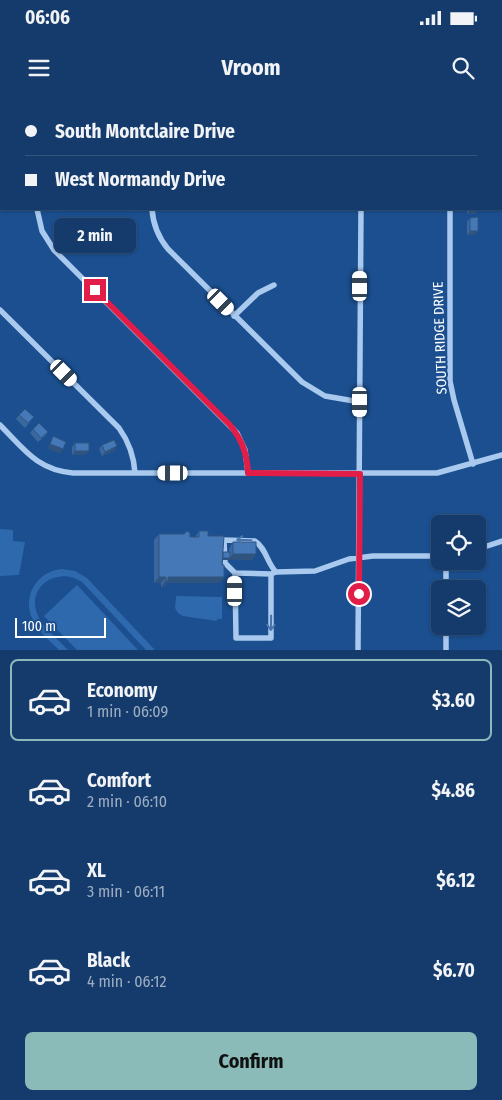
<!DOCTYPE html>
<meta charset="utf-8">
<style>
:root{--surface:#143b6b;--page:#214673;--text:#f1f3f6;--muted:#9dadc1;--line:#33557e;--accent:#8bbbb9}
body{margin:0;font-family:"Fira Sans Condensed",sans-serif;background:var(--page);color:var(--text);height:100vh;display:flex;flex-direction:column;font-size:19px;white-space:nowrap}
*{box-sizing:border-box;margin:0}
p{font-size:16px;color:var(--muted)}
.icon{flex:none;width:28px;height:28px;fill:none;stroke:currentColor;stroke-width:2;stroke-linecap:round;stroke-linejoin:round}
.map{position:relative;height:550px;overflow:hidden}
.panel{display:flex;flex-direction:column;background:var(--surface);flex:1}
.panel>*{flex:none}
.hud{position:absolute;left:0px;top:0px;width:502px;height:110px;box-shadow:0 1px 4px #0004,0 0 0 1px var(--line);display:grid;align-content:center;height:110px;padding:0 25px;background:var(--surface)}
.controls{position:absolute;left:431px;top:415px;display:grid;gap:10px}
.controls a{display:grid;place-items:center;width:55px;height:55px;border-radius:8px;background:var(--surface);box-shadow:0 1px 4px #0004,0 0 0 1px var(--line);font-size:25px}
.scale{position:absolute;left:15px;bottom:12px;width:91px;box-sizing:border-box;padding-left:5px;border:2px solid #fff;border-top:0;font-size:14px;line-height:18px;white-space:nowrap;color:#fff;-webkit-text-stroke:4px #1b4f8f;paint-order:stroke}
.end{position:absolute;width:22px;height:22px;margin:-11px;border:6px solid #e11d48;background:#fff;box-shadow:0 0 0 2px #fff}
.from{border-radius:50%}
.bubble{position:absolute;height:35px;border-radius:8px;background:var(--surface);box-shadow:0 1px 4px #0004,0 0 0 1px var(--line);font-size:16px;font-weight:700;line-height:35px;text-align:center}
.car{position:absolute;width:15px;height:30px;margin:-15px -8px;border-radius:6px;box-shadow:0 0 4px 1px #0007;background:linear-gradient(#fff 24%,#345 0 40%,#fff 0 76%,#345 0 86%,#fff 0)}
.hud b{display:flex;align-items:center;gap:18px;height:48px;font-size:19px}
.hud b+b{border-top:1px solid var(--line)}
.hud i{width:12px;height:12px;background:var(--text)}
ul{padding:9px 0 0;list-style:none}
li{display:flex;align-items:center;gap:15px;height:82px;margin:0 10px 8px;padding:0 15px;border:2px solid transparent;border-radius:8px}
li div{flex:1}
li b{display:block;font-size:19px}
li em{font-style:normal;font-weight:700}
li.on{border-color:var(--accent)}
li>.icon{width:45px;height:45px;stroke-width:1.5}
.cta{display:flex;gap:10px;margin-top:auto;padding:10px 25px}
.cta a{flex:1;height:58px;border-radius:8px;background:var(--accent);color:#111;font-size:20px;font-weight:700;line-height:58px;text-align:center}
.status{display:flex;justify-content:space-between;align-items:center;height:35px;padding:0 25px;background:var(--surface);direction:ltr}
.status svg{height:14px;fill:currentColor}
header{display:flex;justify-content:space-between;align-items:center;height:65px;padding:0 25px;background:var(--surface);font-size:22px;font-weight:700}
.map>svg:first-child{display:block}
.green{fill:#2e69ad}
.lines{fill:none;stroke-linecap:round;stroke-linejoin:round}
.minor{stroke:#a9c9ee;stroke-width:5.5}
.wall{fill:#3a679d}
.shaded-wall{fill:#305480}
.building{fill:#4478b7;stroke:#305480}
.oneway{stroke:#4674ac}
.route{stroke:#e11d48;stroke-width:6}
.labels{text-anchor:middle;dominant-baseline:central;stroke-width:4;stroke-linejoin:round;paint-order:stroke}
.street-label{font-size:14px;fill:#fff;stroke:#1b4f8f}
</style>
<div class="status"><b>06:06</b><svg viewBox="0 0 49 12"><path d="M0 12V9h3v3zM5 12V6h3v6zM10 12V3h3v9zM15 12V0h3v12zM26 1h20v11H26zM47 4h2v5h-2z"/></svg></div>
<header><svg class="icon" aria-label="menu" viewBox="0 0 24 24"><path d="M4 6h16M4 12h16M4 18h16"/></svg>Vroom<svg class="icon" aria-label="search" viewBox="0 0 24 24"><circle cx="10" cy="10" r="6"/><path d="M15 15l6 6"/></svg></header>
<div class="map">
<svg width="502" height="550" viewBox="0 0 502 550">
<rect width="100%" height="100%" fill="#1b4f8f"/>
<!-- green -->
<path class="green" d="M0 429 13 430V441L25 442 19 475 0 476Z
M62 469 75 471 87 478 155 550H146L82 482C61 467 29 483 36 510 40 526 58 539 68 550H59C50 541 38 531 33 520 21 497 37 471 62 469Z
M77 485 138 550H77L44 516Z
M176 496 222 497V519H217V521L183 516 178 513 175 508Z"/>
<g class="lines">
<!-- minor -->
<path class="minor" d="M175 0V1
M267 0V1
M81 1 82 0
M393 1V0
M501 8H502
M0 98H1
M37 109 42 131 54 150 237 333 245 350 248 373
M152 109C153 124 158 137 168 149L302 282 325 296 360 302
M450 109V281L454 300 473 364
M0 210 119 328C129 342 134 356 135 373
M234 216 258 193 274 185
M0 325C24 349 37 370 73 373H437L502 355
M478 449 502 441
M446 461V489
M235 473 271 474 276 472 315 471 349 459 373 456H440
M271 474V538H236L235 473 225 463 224 440 255 441C266 448 267 463 276 472
M446 526V550
M358 550 361 109"/>
</g>
<!-- wall -->
<path class="wall" d="M467 109H478L475 114H467Z
M470 118 475 135H467V122Z
M19 315 34 317 25 328 16 319Z
M33 329 48 332 45 336 38 342 30 333Z
M75 343 86 355H72V347Z
M102 345 117 346 114 351 102 356 99 349Z
M199 431 208 436 223 452H229V449L233 442 256 454 252 460H223L220 483H166L164 487H161V483H154V440L159 434 195 437Z"/>
<!-- shaded-wall -->
<path class="shaded-wall" d="M14 0H26L25 1H14Z
M470 110H478L475 114H467Z
M470 131H478L475 135H467Z
M50 344 63 349 60 354 47 348Z
M117 346 114 351 102 356 105 352Z
M75 351H89L86 355H72Z
M233 454H256L252 460H218L220 458H230Z
M159 477H166L161 483H154Z
M168 477H224L220 483H166L164 487H161Z"/>
<!-- building -->
<path class="building" d="M49 0H61V1H49Z
M106 0H115V1H106Z
M144 0H153V1H144Z
M199 0H208V1H199Z
M470 109H478V110H470Z
M478 117V131H470V118Z
M25 309 34 317 28 323 19 315Z
M39 323 48 332 41 338 33 329Z
M53 336 66 342 63 349 50 344Z
M114 340 117 346 105 352 102 345Z
M75 343H89V351H75Z
M187 431 190 433V437H199V431H208V436H224L222 465H224V477H168V481H166V477H159V434H184Z
M233 442H256V454H233Z
M223 452H230V458H223Z"/>
<!-- one-way arrows -->
<defs><path id="oneway-shaft" d="M-6 0H5M1.5-3L5.5 0L1.5 3" fill="none" stroke-width="1.6" stroke-linecap="round" stroke-linejoin="round" transform="scale(1.25)"/></defs>
<g class="oneway">
<use href="#oneway-shaft" transform="translate(244 440) rotate(-178)"/>
<use href="#oneway-shaft" transform="translate(271 523) rotate(91)"/>
</g>
<g class="lines">
<!-- route -->
<path class="route" d="M95 190 230 325C242 340 247 353 248 373L360 374 359 494"/>
</g>
<g class="labels">
<!-- street labels -->
<g class="street-label">
<text transform="translate(440 238) rotate(-92)">SOUTH RIDGE DRIVE</text>
</g>
</g>
</svg>
<div class="controls">
<a><svg class="icon" aria-label="locate" viewBox="0 0 24 24"><circle cx="12" cy="12" r="6"/><path d="M12 2v4M12 18v4M2 12h4M18 12h4"/></svg></a>
<a><svg class="icon" aria-label="layers" viewBox="0 0 24 24"><path d="M12 4l9 5-9 5-9-5zM3 14l9 5 9-5"/></svg></a>
</div>
<div class="scale">100 m</div>
<i class="end from" style="left:359px;top:494px"></i>
<i class="end" style="left:95px;top:190px"></i>
<div class="bubble" style="left:54px;top:118px;width:82px">2 min</div>
<i class="car" style="left:360px;top:186px;rotate:0deg"></i>
<i class="car" style="left:221px;top:202px;rotate:135deg"></i>
<i class="car" style="left:64px;top:273px;rotate:135deg"></i>
<i class="car" style="left:360px;top:302px;rotate:180deg"></i>
<i class="car" style="left:173px;top:373px;rotate:270deg"></i>
<i class="car" style="left:235px;top:491px;rotate:0deg"></i>
<div class="hud">
<b><i class="from"></i>South Montclaire Drive</b>
<b><i></i>West Normandy Drive</b>
</div>
</div>
<section class="panel">
<ul>
<li class="on"><svg class="icon" aria-label="car" viewBox="0 0 24 24"><path d="M5 17H2v-5l4-1 3-4h7l3 4 3 1v5h-3M9 17h6M6 11h13"/><circle cx="7" cy="17" r="2"/><circle cx="17" cy="17" r="2"/></svg><div><b>Economy</b><p>1 min · 06:09</p></div><em>$3.60</em></li>
<li><svg class="icon" aria-label="car" viewBox="0 0 24 24"><path d="M5 17H2v-5l4-1 3-4h7l3 4 3 1v5h-3M9 17h6M6 11h13"/><circle cx="7" cy="17" r="2"/><circle cx="17" cy="17" r="2"/></svg><div><b>Comfort</b><p>2 min · 06:10</p></div><em>$4.86</em></li>
<li><svg class="icon" aria-label="car" viewBox="0 0 24 24"><path d="M5 17H2v-5l4-1 3-4h7l3 4 3 1v5h-3M9 17h6M6 11h13"/><circle cx="7" cy="17" r="2"/><circle cx="17" cy="17" r="2"/></svg><div><b>XL</b><p>3 min · 06:11</p></div><em>$6.12</em></li>
<li><svg class="icon" aria-label="car" viewBox="0 0 24 24"><path d="M5 17H2v-5l4-1 3-4h7l3 4 3 1v5h-3M9 17h6M6 11h13"/><circle cx="7" cy="17" r="2"/><circle cx="17" cy="17" r="2"/></svg><div><b>Black</b><p>4 min · 06:12</p></div><em>$6.70</em></li>
</ul>
<div class="cta"><a>Confirm</a></div>
</section>
